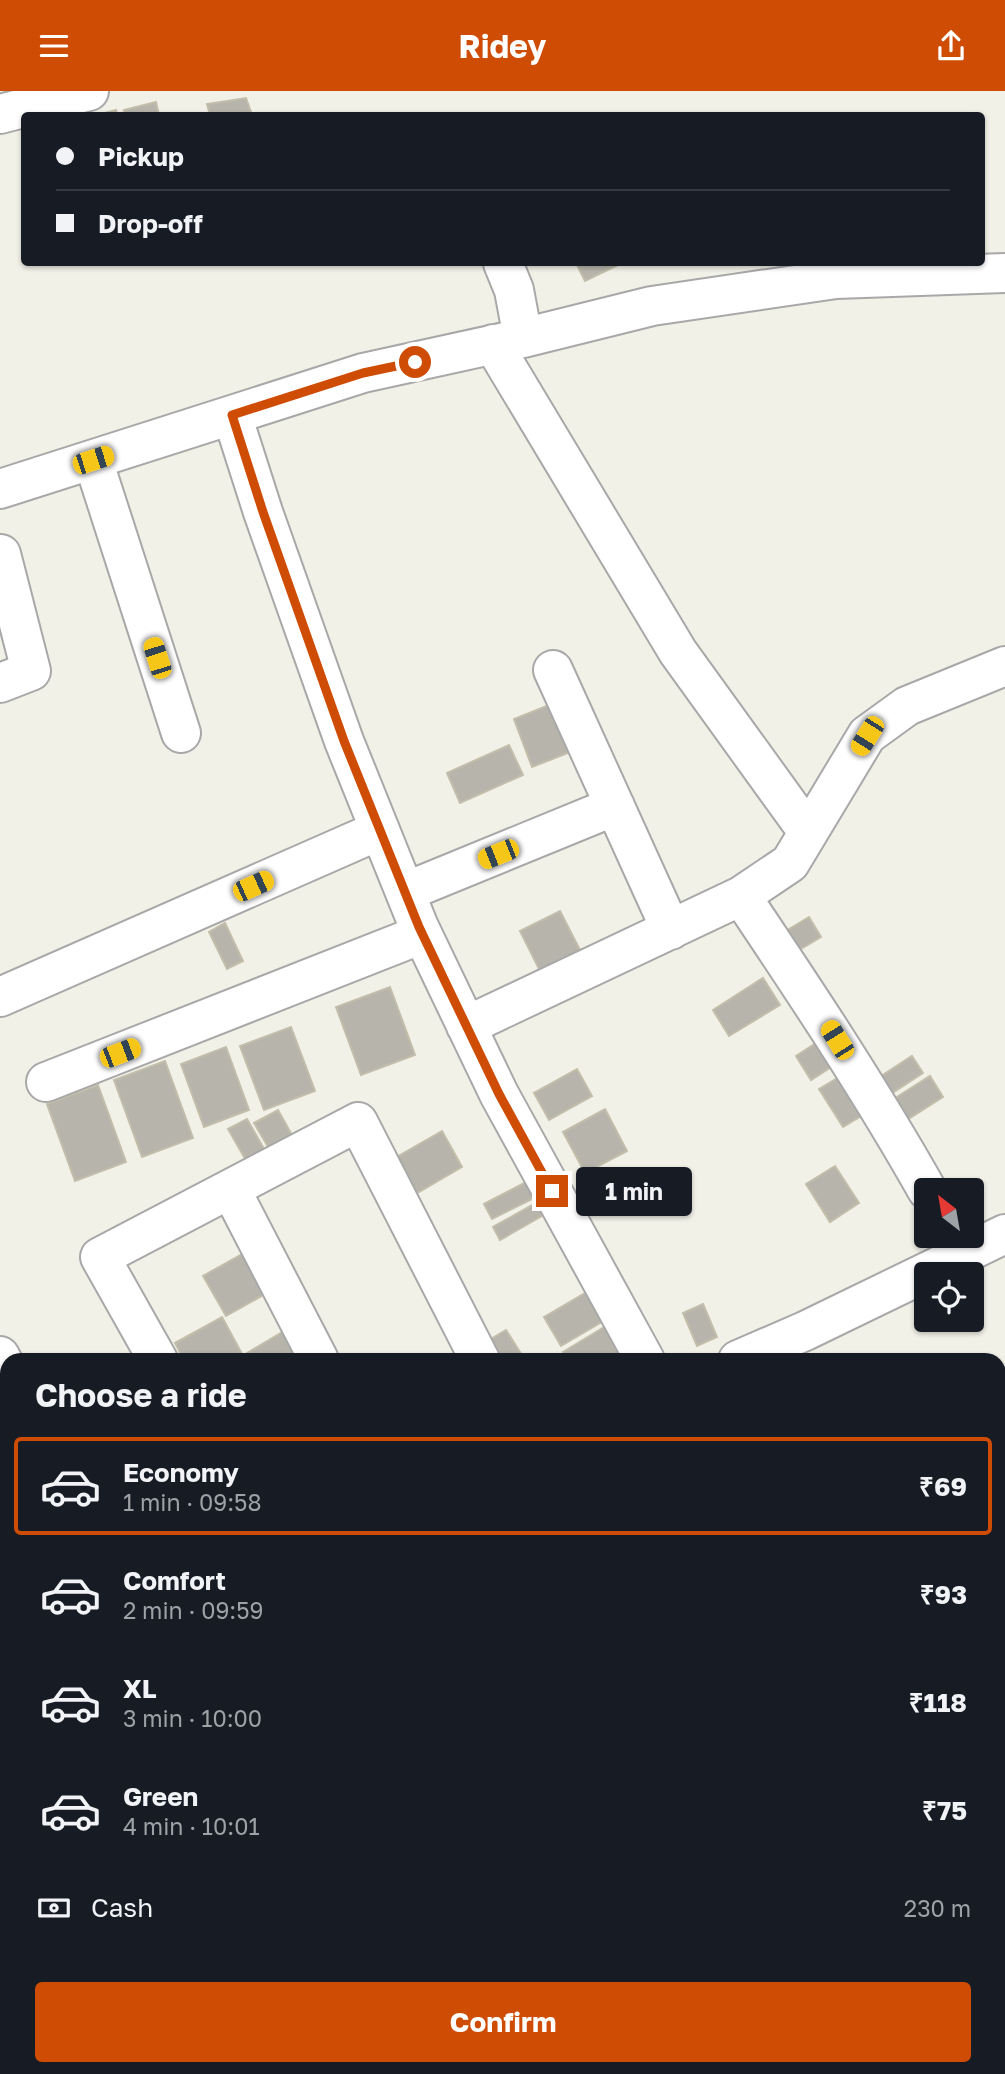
<!DOCTYPE html>
<meta charset="utf-8">
<style>
:root{--surface:#171b24;--page:#242831;--text:#f1f3f6;--muted:#9ea1a6;--line:#363941;--accent:#cf4c04}
body{margin:0;font-family:"Golos Text",sans-serif;background:var(--page);color:var(--text);height:100vh;display:flex;flex-direction:column;font-size:26px;white-space:nowrap}
*{box-sizing:border-box;margin:0}
p{font-size:23px;color:var(--muted)}
.icon{flex:none;width:38px;height:38px;fill:none;stroke:currentColor;stroke-width:2;stroke-linecap:round;stroke-linejoin:round}
.map{position:relative;flex:1;overflow:hidden}
.sheet{position:absolute;left:0px;top:1262px;width:1006px;height:723px;display:flex;flex-direction:column;background:var(--surface);border-radius:21px 21px 0 0;box-shadow:0 2px 5px #0004}
.sheet>*{flex:none}
.top-card{position:absolute;left:21px;top:21px;width:964px;height:154px;border-radius:7px;box-shadow:0 2px 5px #0004;display:grid;align-content:center;height:154px;padding:0 35px;background:var(--surface)}
.needle{width:46px;rotate:329deg}
.tools{position:absolute;left:914px;top:1087px;display:grid;gap:14px}
.tools a{display:grid;place-items:center;width:70px;height:70px;border-radius:7px;background:var(--surface);box-shadow:0 2px 5px #0004;font-size:35px}
.end{position:absolute;width:32px;height:32px;margin:-16px;border:9px solid #cf4c04;background:#fff;box-shadow:0 0 0 4px #fff}
.from{border-radius:50%}
.bubble{position:absolute;height:49px;border-radius:7px;background:var(--surface);box-shadow:0 2px 5px #0004;font-size:23px;font-weight:700;line-height:49px;text-align:center}
.car{position:absolute;width:21px;height:42px;margin:-21px -10px;border-radius:9px;box-shadow:0 0 5px 2px #0007;background:linear-gradient(#f5c518 24%,#345 0 40%,#f5c518 0 76%,#345 0 86%,#f5c518 0)}
.top-card b{display:flex;align-items:center;gap:24px;height:66px;font-size:26px}
.top-card b+b{border-top:2px solid var(--line)}
.top-card i{width:18px;height:18px;background:var(--text)}
ul{padding:0;list-style:none}
li{display:flex;align-items:center;gap:21px;height:98px;margin:0 14px 10px;padding:0 21px;border:4px solid transparent;border-radius:7px}
li div{flex:1}
li b{display:block;font-size:26px}
li em{font-style:normal;font-weight:700}
li.current{border-color:var(--accent)}
li>.icon{width:63px;height:63px;stroke-width:1.5}
h2{padding:0 35px;font-size:32px;line-height:84px}
.pay{display:flex;align-items:center;gap:18px;height:77px;padding:0 35px;font-size:26px}
.pay p{margin-inline-start:auto}
.primary-button{display:flex;gap:14px;margin-top:auto;padding:14px 35px}
.primary-button a{flex:1;height:80px;border-radius:7px;background:var(--accent);color:#fff;font-size:28px;font-weight:700;line-height:80px;text-align:center}
header{display:flex;justify-content:space-between;align-items:center;height:91px;padding:0 35px;background:var(--accent);color:#fff;font-size:32px;font-weight:700}
.map>svg:first-child{display:block}
.grass{fill:url(#grass-tufts)}
.building{fill:#b7b5ab;stroke:#c3beab;stroke-width:2}
.lines{fill:none;stroke-linecap:round;stroke-linejoin:round}
.minor-casing{stroke:#a8a8a8;stroke-width:42}
.minor{stroke:#fff;stroke-width:38}
.route{stroke:#cf4c04;stroke-width:9}
</style>
<header><svg class="icon" aria-label="menu" viewBox="0 0 24 24"><path d="M4 6h16M4 12h16M4 18h16"/></svg>Ridey<svg class="icon" aria-label="share" viewBox="0 0 24 24"><path d="M12 15V3M7 8l5-5 5 5M5 13v7h14v-7"/></svg></header>
<div class="map">
<svg width="1005" height="1983" viewBox="0 0 1005 1983">
<defs>
<pattern id="grass-tufts" width="24" height="20" patternUnits="userSpaceOnUse" patternTransform="scale(1.75)"><rect width="24" height="20" fill="#b8eab0"/><path d="M3 7l-1-3M5 7V3M7 7l1-3M15 17l-1-3M17 17v-4M19 17l1-3" fill="none" stroke="#9ec897"/></pattern>
</defs>
<rect width="100%" height="100%" fill="#f1f1e8"/>
<!-- grass -->
<path class="grass" d="M1005 1681V1918L999 1921V1684Z
M414 1978H866L853 1983H417Z"/>
<!-- building -->
<path class="building" d="M246 7 252 24H210L207 13Z
M156 11 159 24H125L124 19Z
M116 19 117 24H97Z
M576 172H622L585 190Z
M559 610 578 658 532 676 514 628Z
M509 654 523 684 460 712 447 682Z
M560 820 580 859 540 880 520 840Z
M809 826 821 846 791 864 779 844Z
M225 832 243 870 227 878 209 841Z
M763 887 780 914 729 945 713 919Z
M390 896 415 964 361 984 336 916Z
M291 936 315 1000 264 1019 240 955Z
M827 945 842 969 811 989 796 965Z
M226 956 249 1019 204 1036 181 973Z
M912 965 923 982 886 1006 875 989Z
M165 970 193 1047 142 1066 114 989Z
M577 978 592 1005 549 1029 534 1002Z
M849 980 873 1018 843 1036 819 998Z
M930 985 943 1006 902 1032 889 1011Z
M98 994 126 1071 75 1090 47 1013Z
M605 1018 627 1060 585 1082 563 1041Z
M278 1019 297 1053 274 1066 254 1032Z
M247 1028 267 1063 248 1073 228 1038Z
M442 1040 462 1076 414 1104 393 1068Z
M835 1075 859 1112 830 1131 806 1093Z
M532 1088 540 1104 492 1128 484 1113Z
M541 1109 549 1121 500 1149 493 1136Z
M251 1158 274 1198 226 1225 203 1185Z
M590 1199 607 1228 561 1255 544 1226Z
M703 1213 717 1246 697 1255 683 1222Z
M222 1226 242 1263 232 1269H184L175 1252Z
M609 1233 631 1269H568L563 1261Z
M289 1237 308 1269H251L247 1262Z
M506 1239 525 1269H501L489 1249Z"/>
<g class="lines">
<!-- minor casing -->
<g class="minor-casing">
<path id="minor" d="M0 23 89 0
M503 172 514 199 523 247
M493 253 678 561 808 741
M232 324 263 421 344 650 419 836 499 1003 645 1269
M93 369 181 642
M0 398 363 282 523 247 652 215 836 188 1005 182
M553 579 671 839
M0 592 31 580 1 463
M405 801 615 715
M741 805C806 902 870 998 927 1099
M0 906 380 739
M466 935 741 805 790 772 867 644 907 615 1005 575
M46 991 422 843
M231 1099 319 1269
M0 1265 7 1279
M158 1269 100 1166 358 1031 480 1269
M738 1269 805 1240 1005 1143
M999 1533 1005 1530
M0 1624 7 1621
M999 1630 1005 1628
M9 1983 22 1978
M299 1983 310 1978"/>
</g>
<!-- minor -->
<use href="#minor" class="minor"/>
</g>
<g class="lines">
<!-- route -->
<path class="route" d="M415 271 363 282 232 324 263 421 344 650 419 836 499 1003 552 1100"/>
</g>
</svg>
<div class="tools">
<a><svg class="needle" viewBox="-14 -14 28 28"><path d="M0-13l5 13h-10z" fill="#e53935"/><path d="M0 13l5-13h-10z" fill="#9ea1a6"/></svg></a>
<a><svg class="icon" aria-label="locate" viewBox="0 0 24 24"><circle cx="12" cy="12" r="6"/><path d="M12 2v4M12 18v4M2 12h4M18 12h4"/></svg></a>
</div>
<i class="end from" style="left:415px;top:271px"></i>
<i class="end" style="left:552px;top:1100px"></i>
<div class="bubble" style="left:576px;top:1076px;width:116px">1 min</div>
<i class="car" style="left:93px;top:369px;rotate:72deg"></i>
<i class="car" style="left:157px;top:567px;rotate:342deg"></i>
<i class="car" style="left:867px;top:645px;rotate:212deg"></i>
<i class="car" style="left:498px;top:763px;rotate:248deg"></i>
<i class="car" style="left:253px;top:795px;rotate:66deg"></i>
<i class="car" style="left:837px;top:949px;rotate:328deg"></i>
<i class="car" style="left:120px;top:962px;rotate:69deg"></i>
<div class="top-card">
<b><i class="from"></i>Pickup</b>
<b><i></i>Drop-off</b>
</div>
<section class="sheet">
<h2>Choose a ride</h2>
<ul>
<li class="current"><svg class="icon" aria-label="car" viewBox="0 0 24 24"><path d="M5 17H2v-5l4-1 3-4h7l3 4 3 1v5h-3M9 17h6M6 11h13"/><circle cx="7" cy="17" r="2"/><circle cx="17" cy="17" r="2"/></svg><div><b>Economy</b><p>1 min · 09:58</p></div><em>₹69</em></li>
<li><svg class="icon" aria-label="car" viewBox="0 0 24 24"><path d="M5 17H2v-5l4-1 3-4h7l3 4 3 1v5h-3M9 17h6M6 11h13"/><circle cx="7" cy="17" r="2"/><circle cx="17" cy="17" r="2"/></svg><div><b>Comfort</b><p>2 min · 09:59</p></div><em>₹93</em></li>
<li><svg class="icon" aria-label="car" viewBox="0 0 24 24"><path d="M5 17H2v-5l4-1 3-4h7l3 4 3 1v5h-3M9 17h6M6 11h13"/><circle cx="7" cy="17" r="2"/><circle cx="17" cy="17" r="2"/></svg><div><b>XL</b><p>3 min · 10:00</p></div><em>₹118</em></li>
<li><svg class="icon" aria-label="car" viewBox="0 0 24 24"><path d="M5 17H2v-5l4-1 3-4h7l3 4 3 1v5h-3M9 17h6M6 11h13"/><circle cx="7" cy="17" r="2"/><circle cx="17" cy="17" r="2"/></svg><div><b>Green</b><p>4 min · 10:01</p></div><em>₹75</em></li>
</ul>
<div class="pay"><svg class="icon" aria-label="cash" viewBox="0 0 24 24"><path d="M3 7h18v10H3z"/><circle cx="12" cy="12" r="2"/></svg>Cash<p>230 m</p></div>
<div class="primary-button"><a>Confirm</a></div>
</section>
</div>
